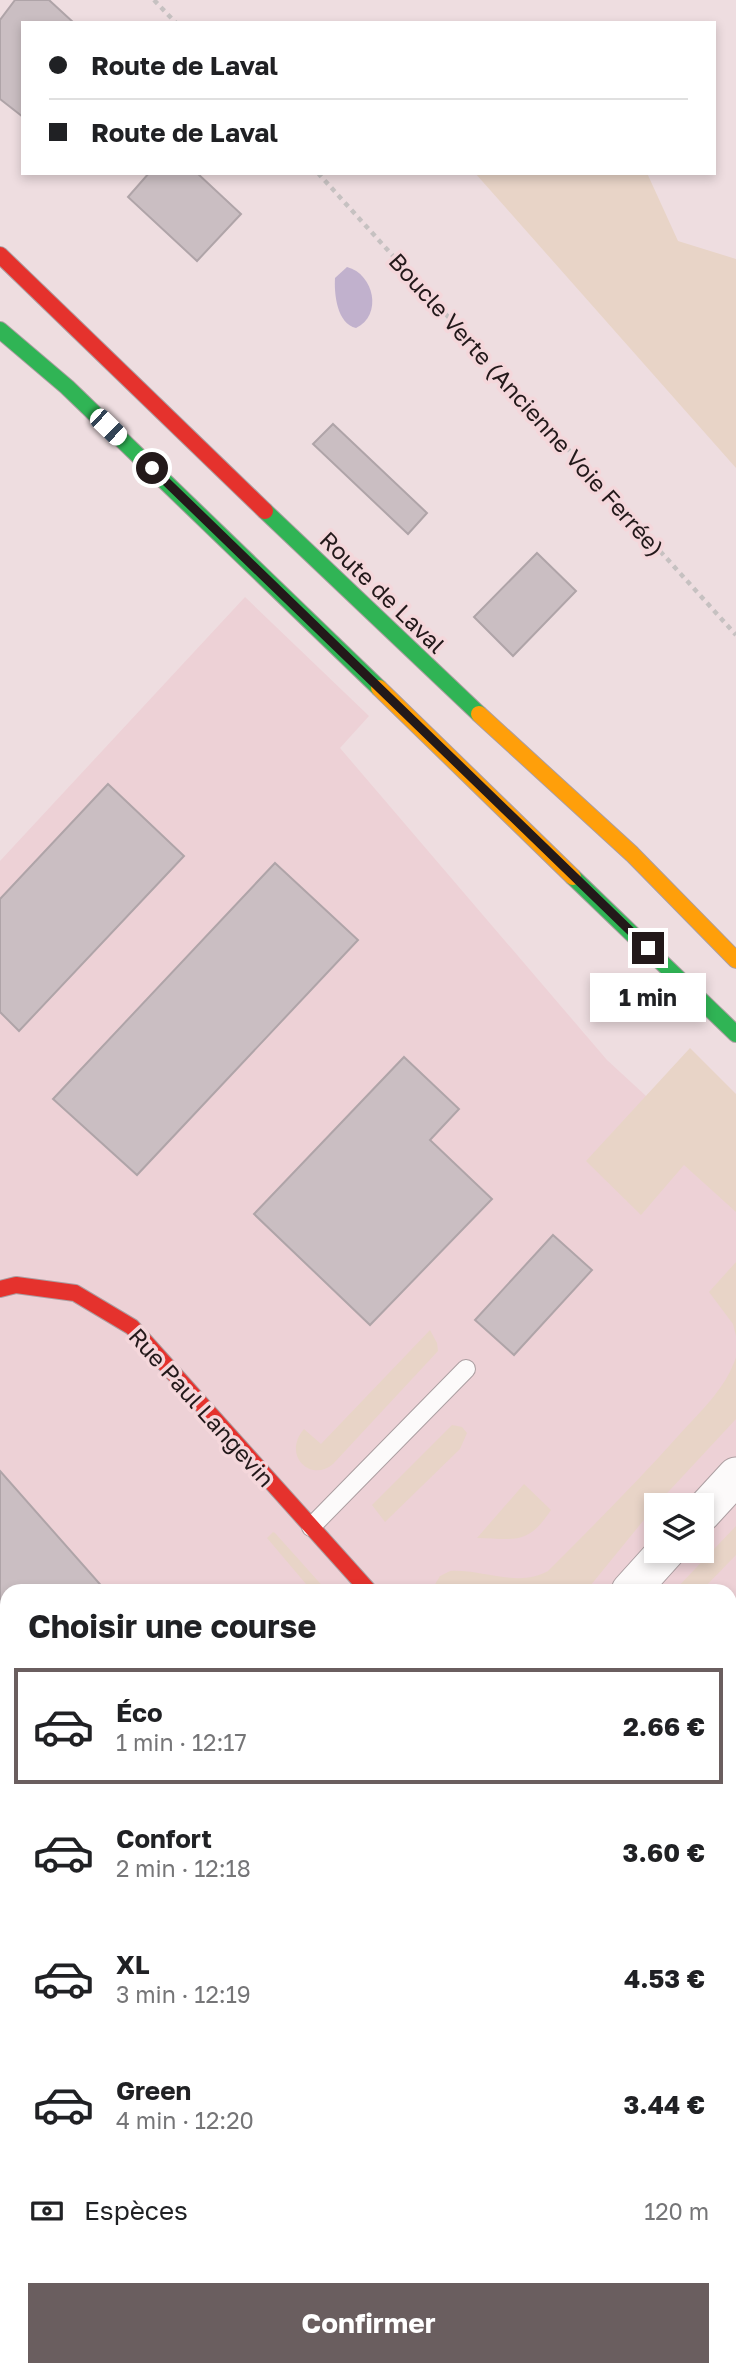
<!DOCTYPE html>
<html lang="fr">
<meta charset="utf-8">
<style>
:root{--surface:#fff;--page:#f6f6f6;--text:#202124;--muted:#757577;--line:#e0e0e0;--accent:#6a5e5f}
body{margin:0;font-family:"Golos Text",sans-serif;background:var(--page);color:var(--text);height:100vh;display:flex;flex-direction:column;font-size:26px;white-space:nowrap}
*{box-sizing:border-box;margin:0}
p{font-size:23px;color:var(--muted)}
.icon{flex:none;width:38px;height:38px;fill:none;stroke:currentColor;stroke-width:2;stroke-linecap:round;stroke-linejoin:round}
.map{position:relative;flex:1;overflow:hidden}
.drawer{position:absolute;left:0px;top:1584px;width:737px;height:793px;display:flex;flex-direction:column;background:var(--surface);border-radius:21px 21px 0 0;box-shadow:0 4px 10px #0003}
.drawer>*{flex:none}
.banner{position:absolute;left:21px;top:21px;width:695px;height:154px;border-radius:0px;box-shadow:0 4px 10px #0003;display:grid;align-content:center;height:154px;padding:0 28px;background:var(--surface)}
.tools{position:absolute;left:644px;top:1493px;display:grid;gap:14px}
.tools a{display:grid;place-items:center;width:70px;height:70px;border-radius:0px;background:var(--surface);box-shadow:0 4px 10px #0003;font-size:35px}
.end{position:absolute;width:32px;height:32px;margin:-16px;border:9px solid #23191a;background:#fff;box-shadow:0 0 0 4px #fff}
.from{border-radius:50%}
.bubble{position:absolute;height:49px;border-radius:0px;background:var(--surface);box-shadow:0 4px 10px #0003;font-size:23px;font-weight:700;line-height:49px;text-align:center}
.car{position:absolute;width:21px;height:42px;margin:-21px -10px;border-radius:9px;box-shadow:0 0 5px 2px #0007;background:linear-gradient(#fff 24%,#345 0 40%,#fff 0 76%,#345 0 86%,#fff 0)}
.banner b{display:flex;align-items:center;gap:24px;height:66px;font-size:26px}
.banner b+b{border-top:2px solid var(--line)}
.banner i{width:18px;height:18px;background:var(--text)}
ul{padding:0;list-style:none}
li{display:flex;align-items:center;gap:21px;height:116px;margin:0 14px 10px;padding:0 14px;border:4px solid transparent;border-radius:0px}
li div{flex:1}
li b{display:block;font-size:26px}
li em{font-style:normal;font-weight:700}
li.active{border-color:var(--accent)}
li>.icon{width:63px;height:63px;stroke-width:1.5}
h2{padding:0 28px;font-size:32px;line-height:84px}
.pay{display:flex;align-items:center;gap:18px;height:77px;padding:0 28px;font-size:26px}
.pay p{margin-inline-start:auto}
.action{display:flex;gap:14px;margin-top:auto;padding:14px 28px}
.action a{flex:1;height:80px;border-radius:0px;background:var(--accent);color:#fff;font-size:28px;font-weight:700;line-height:80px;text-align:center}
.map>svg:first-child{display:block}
.built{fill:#edd1d6;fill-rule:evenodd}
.green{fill:#e8d4c7}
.water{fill:#c1b1cd}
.building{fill:#cabec2;stroke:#afa4a8;stroke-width:2}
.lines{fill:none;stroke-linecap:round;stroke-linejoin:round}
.lane-casing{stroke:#ab9ea1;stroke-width:20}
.street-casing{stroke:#ab9ea1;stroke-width:39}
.fast-casing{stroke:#ab9ea1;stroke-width:18}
.slow-casing{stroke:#ab9ea1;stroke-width:18}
.jam-casing{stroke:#ab9ea1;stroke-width:18}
.path{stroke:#c6c1c1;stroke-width:4.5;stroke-dasharray:5 5;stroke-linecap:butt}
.lane{stroke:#fcfafa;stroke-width:18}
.street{stroke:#fcfafa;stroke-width:37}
.fast{stroke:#30b455;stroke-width:16}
.slow{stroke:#ff9f0a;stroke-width:16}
.jam{stroke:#e5322d;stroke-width:16}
.route{stroke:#23191a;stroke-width:9}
.labels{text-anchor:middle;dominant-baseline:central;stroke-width:7;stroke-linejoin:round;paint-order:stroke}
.street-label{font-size:23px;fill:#23191a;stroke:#f4d7db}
</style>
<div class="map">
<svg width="736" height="2376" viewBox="0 0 736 2376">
<rect width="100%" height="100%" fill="#eedde0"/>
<!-- built -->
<path class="built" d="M245 597 369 716 340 748 607 1060 736 1179V2376H0V861ZM656 1505H702V1550H656ZM7 1591H730V2370H7Z"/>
<!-- green -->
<path class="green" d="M475 173H647L678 241 736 259V468Z
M690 1048 736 1094V1212L684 1165 641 1215 586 1161Z
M736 1262V1336L733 1324 709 1292Z
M430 1330 437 1343 438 1351 333 1464C312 1483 281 1456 304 1429L321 1444Z
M736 1357V1419L656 1505 586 1591H431L440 1576 450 1571C482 1569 519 1588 548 1571 593 1526 637 1482 679 1435 701 1411 726 1388 736 1357Z
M452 1425 462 1427 467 1433 460 1449 385 1522 372 1505Z
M524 1484 551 1510C528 1545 516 1539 477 1538Z
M736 1526V1555L701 1591H674Z
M273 1532 275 1533 327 1591H312L306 1584 267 1538Z"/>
<!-- water -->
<path class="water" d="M347 267C374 274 383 315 356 328 337 324 334 294 335 278Z"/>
<!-- building -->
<path class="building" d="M15 0H49L74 23H23V117L0 99V20Z
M149 173H197L241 214 197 261 128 197Z
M333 424 427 513 408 534 313 444Z
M537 553 576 591 513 656 474 617Z
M108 784 184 856 19 1031 0 1012V899Z
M275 863 358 940 137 1175 53 1099Z
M404 1057 459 1109 430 1140 492 1199 370 1325 254 1214Z
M553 1235 592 1270 514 1355 475 1320Z
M0 1471 106 1591H7V1734L0 1726Z
M736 2076V2104L734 2106 730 2101V2083Z
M730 2104 736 2111V2134L730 2128Z
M736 2150V2376H526L532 2370H730V2157Z
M18 2370H169L173 2376H24Z"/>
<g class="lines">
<!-- lane casing -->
<g class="lane-casing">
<path id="lane" d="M311 1527 466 1369
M730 1853 736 1845
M730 1881 736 1885
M0 2258 7 2257"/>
</g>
<!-- street casing -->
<g class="street-casing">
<path id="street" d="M702 1513 736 1476
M630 1591 667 1550
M0 2160 7 2154"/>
</g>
<!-- fast casing -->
<g class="fast-casing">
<path id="fast" d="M0 330 67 387 379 688
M265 511 479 714
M573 877 736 1034"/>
</g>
<!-- slow casing -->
<g class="slow-casing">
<path id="slow" d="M379 688 573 877
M479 714 632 854 736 960"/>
</g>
<!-- jam casing -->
<g class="jam-casing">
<path id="jam" d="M0 255 265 511
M0 1289 16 1285 75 1293 132 1327 369 1591"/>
</g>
<!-- path -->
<path class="path" d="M154 0 176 23
M318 173 736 635
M730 2138 736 2132"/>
<!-- lane -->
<use href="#lane" class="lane"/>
<!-- street -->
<use href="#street" class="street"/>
<!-- fast -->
<use href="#fast" class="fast"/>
<!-- slow -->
<use href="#slow" class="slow"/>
<!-- jam -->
<use href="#jam" class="jam"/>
</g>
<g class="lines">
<!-- route -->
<path class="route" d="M152 468 648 948"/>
</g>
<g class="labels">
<!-- street labels -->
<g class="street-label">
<text transform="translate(527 404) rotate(48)">Boucle Verte (Ancienne Voie Ferrée)</text>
<text transform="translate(383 592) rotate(44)">Route de Laval</text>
<text transform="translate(202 1407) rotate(48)">Rue Paul Langevin</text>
</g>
</g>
</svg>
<div class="tools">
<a><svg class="icon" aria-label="layers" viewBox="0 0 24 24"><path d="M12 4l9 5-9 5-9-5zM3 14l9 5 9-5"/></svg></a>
</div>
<i class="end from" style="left:152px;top:468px"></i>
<i class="end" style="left:648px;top:948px"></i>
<div class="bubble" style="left:590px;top:973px;width:116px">1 min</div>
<i class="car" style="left:108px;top:427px;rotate:134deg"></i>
<div class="banner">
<b><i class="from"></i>Route de Laval</b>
<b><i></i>Route de Laval</b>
</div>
<section class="drawer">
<h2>Choisir une course</h2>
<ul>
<li class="active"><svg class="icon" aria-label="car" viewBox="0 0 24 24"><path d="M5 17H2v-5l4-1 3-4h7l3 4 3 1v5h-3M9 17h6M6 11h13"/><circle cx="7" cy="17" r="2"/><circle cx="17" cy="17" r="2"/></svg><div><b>Éco</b><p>1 min · 12:17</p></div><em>2.66 €</em></li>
<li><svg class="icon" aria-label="car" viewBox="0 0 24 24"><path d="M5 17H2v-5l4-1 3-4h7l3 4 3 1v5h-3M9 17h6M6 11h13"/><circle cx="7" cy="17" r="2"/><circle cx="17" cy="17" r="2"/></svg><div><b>Confort</b><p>2 min · 12:18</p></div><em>3.60 €</em></li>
<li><svg class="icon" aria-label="car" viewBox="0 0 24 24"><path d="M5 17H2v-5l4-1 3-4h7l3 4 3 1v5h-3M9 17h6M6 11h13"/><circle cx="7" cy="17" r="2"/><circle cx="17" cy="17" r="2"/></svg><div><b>XL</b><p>3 min · 12:19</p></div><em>4.53 €</em></li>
<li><svg class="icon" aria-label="car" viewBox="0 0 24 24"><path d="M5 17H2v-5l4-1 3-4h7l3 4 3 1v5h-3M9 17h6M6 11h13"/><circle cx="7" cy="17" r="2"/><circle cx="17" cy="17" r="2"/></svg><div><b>Green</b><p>4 min · 12:20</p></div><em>3.44 €</em></li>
</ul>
<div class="pay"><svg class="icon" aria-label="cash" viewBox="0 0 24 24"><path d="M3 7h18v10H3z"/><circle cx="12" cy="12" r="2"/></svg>Espèces<p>120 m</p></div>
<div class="action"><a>Confirmer</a></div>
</section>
</div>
